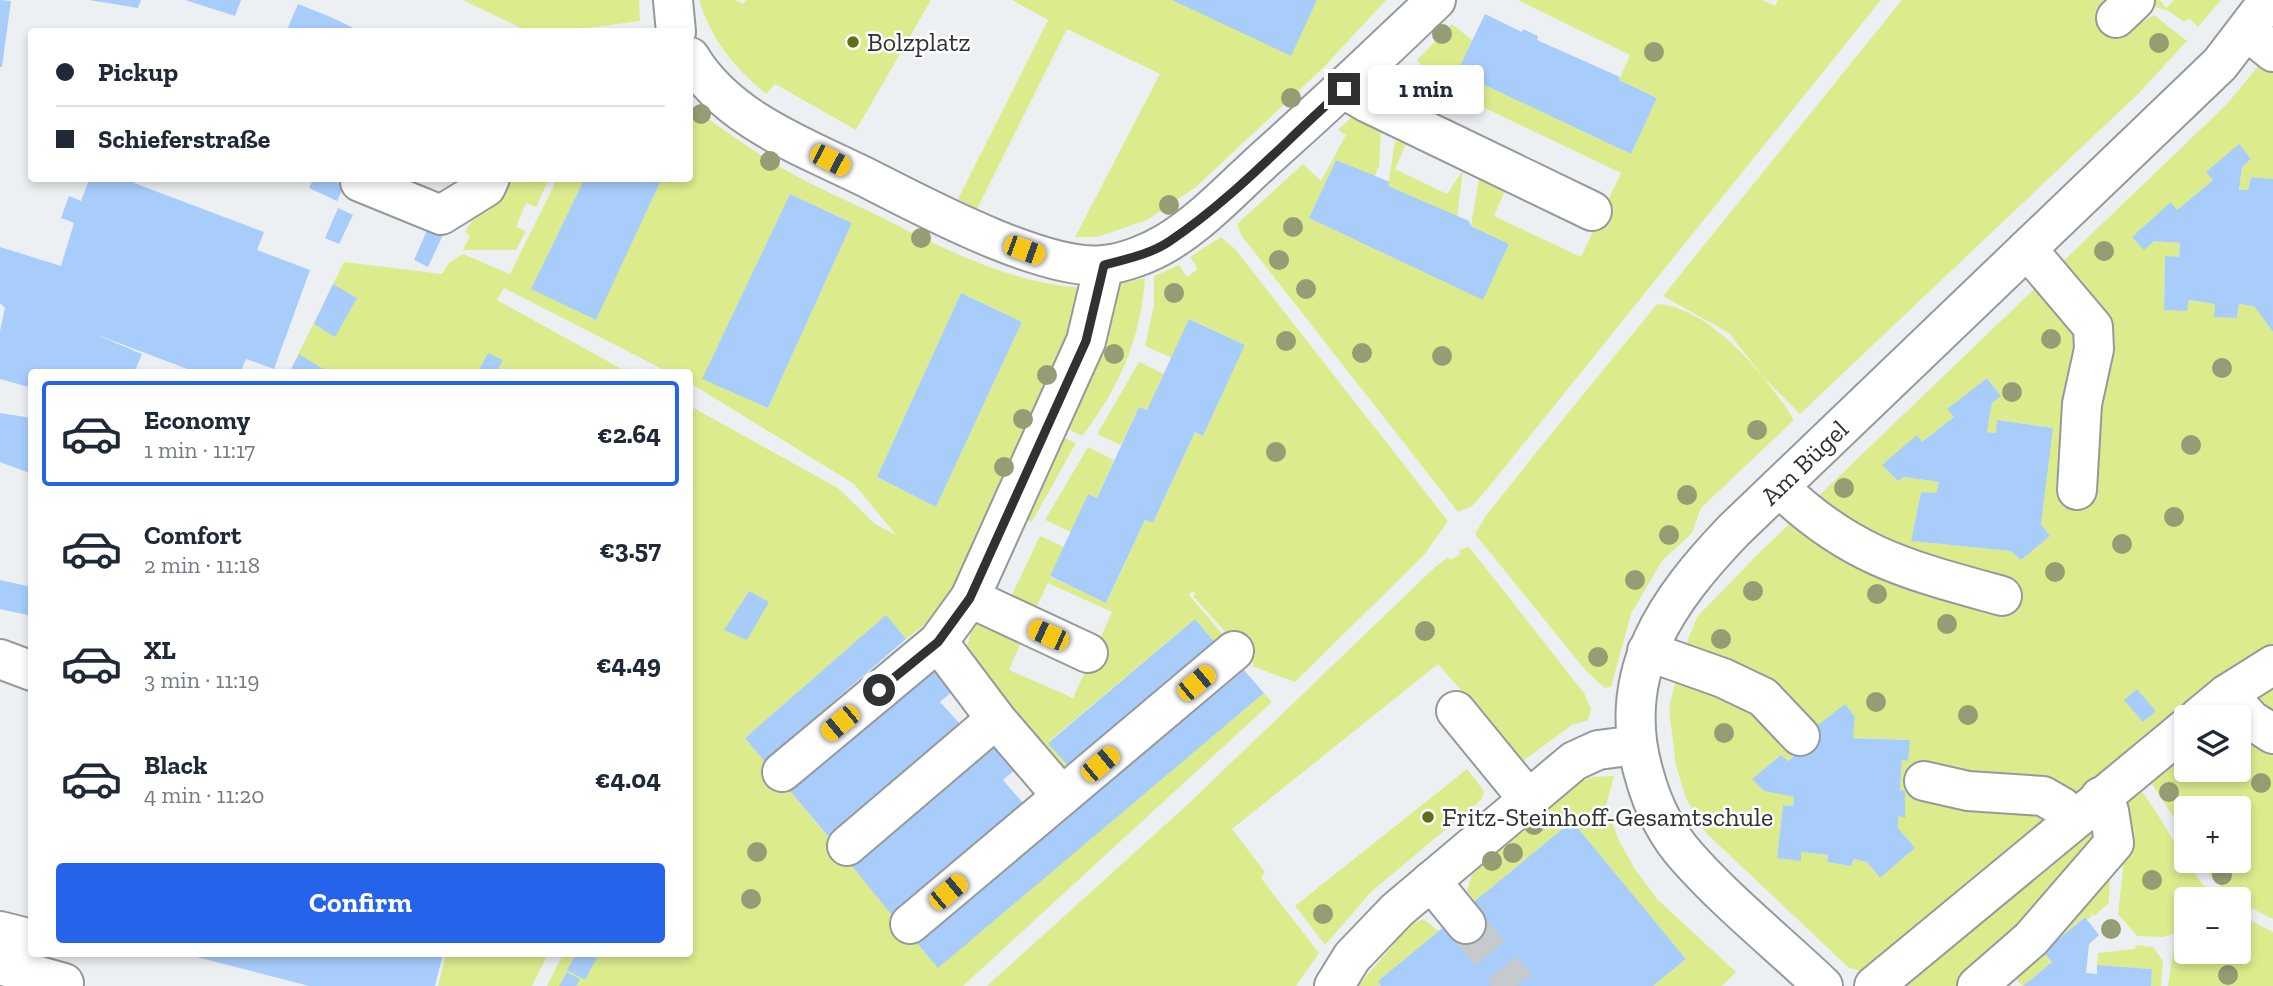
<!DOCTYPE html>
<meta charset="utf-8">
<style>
:root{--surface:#fff;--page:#f6f6f7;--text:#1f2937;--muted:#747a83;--line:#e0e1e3;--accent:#2563eb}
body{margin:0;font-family:"Zilla Slab",serif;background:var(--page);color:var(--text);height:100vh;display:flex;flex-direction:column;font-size:26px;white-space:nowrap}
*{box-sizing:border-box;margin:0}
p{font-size:23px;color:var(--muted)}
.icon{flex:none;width:38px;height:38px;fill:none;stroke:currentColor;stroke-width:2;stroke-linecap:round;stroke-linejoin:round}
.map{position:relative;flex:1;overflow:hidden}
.details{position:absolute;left:28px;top:369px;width:665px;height:588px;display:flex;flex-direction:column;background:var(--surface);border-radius:7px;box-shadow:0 4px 10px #0003}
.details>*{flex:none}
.top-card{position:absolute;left:28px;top:28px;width:665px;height:154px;border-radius:7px;box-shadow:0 4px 10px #0003;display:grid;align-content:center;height:154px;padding:0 28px;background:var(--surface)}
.buttons{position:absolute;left:2174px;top:705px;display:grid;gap:14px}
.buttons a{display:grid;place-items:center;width:77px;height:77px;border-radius:7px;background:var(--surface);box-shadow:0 4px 10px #0003;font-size:35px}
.end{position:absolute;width:32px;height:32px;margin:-16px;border:9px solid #303133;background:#fff;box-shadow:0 0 0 4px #fff}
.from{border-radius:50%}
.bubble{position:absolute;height:49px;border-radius:7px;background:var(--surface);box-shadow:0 4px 10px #0003;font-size:23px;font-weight:700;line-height:49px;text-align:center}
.car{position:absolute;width:21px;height:42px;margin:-21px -10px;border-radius:9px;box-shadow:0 0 5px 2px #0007;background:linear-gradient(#f5c518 24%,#345 0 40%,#f5c518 0 76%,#345 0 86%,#f5c518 0)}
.top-card b{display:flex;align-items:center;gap:24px;height:66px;font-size:26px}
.top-card b+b{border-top:2px solid var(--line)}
.top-card i{width:18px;height:18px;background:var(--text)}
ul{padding:12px 0 0;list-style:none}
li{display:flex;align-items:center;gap:21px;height:105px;margin:0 14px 10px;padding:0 14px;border:4px solid transparent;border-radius:7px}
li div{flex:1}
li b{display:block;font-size:26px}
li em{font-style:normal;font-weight:700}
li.current{border-color:var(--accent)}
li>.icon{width:63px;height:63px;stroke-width:1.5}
.action{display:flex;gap:14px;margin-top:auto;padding:14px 28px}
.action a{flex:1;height:80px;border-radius:7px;background:var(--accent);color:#fff;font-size:28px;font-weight:700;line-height:80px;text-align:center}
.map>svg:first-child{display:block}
.green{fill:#dcec8d;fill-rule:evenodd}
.building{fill:#a8cdfb}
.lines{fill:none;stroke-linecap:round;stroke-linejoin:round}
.minor-tunnel{stroke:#c7cacd;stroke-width:38;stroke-dasharray:38 19;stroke-linecap:butt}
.minor-casing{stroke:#96999c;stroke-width:42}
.minor{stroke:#fff;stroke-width:38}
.tree{fill:#969c73}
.route{stroke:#303133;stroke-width:9}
.poi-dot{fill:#626d15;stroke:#fbfdff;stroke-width:2.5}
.labels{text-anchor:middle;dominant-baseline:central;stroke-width:5;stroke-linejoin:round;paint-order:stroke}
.poi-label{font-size:26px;fill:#303133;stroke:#fbfdff;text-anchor:start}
.street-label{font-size:26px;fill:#303133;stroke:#fbfdff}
</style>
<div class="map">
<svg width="2273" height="986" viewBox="0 0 2273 986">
<rect width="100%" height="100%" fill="#edf0f3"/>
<!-- green -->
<path class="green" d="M463 0H639L640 21 565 31H527Z
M699 0H735L743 4 746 0H931L856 130 775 84 766 94C734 67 712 41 699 0Z
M1012 0H1386L1324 67 1196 187 1147 220 1098 237H1075L1160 74 1067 29 977 209 958 199 1048 20Z
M1518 0H1762L1775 6 1778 0H1881L1488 488 1472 506 1458 512 1241 235 1237 224 1303 164 1321 181 1346 135 1338 130 1353 116 1381 132 1379 166 1374 178 1336 160 1309 218 1483 299 1509 244 1471 226 1479 178 1505 191 1494 216 1581 257 1621 173 1434 84 1419 109 1381 91 1393 83 1403 93 1427 73 1417 60 1452 24 1472 40 1458 72 1631 154 1657 98 1619 80 1630 55Z
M1902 0H2108L2127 31 2154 15 2187 41 2138 94 1800 414 1764 378 1729 333 1663 296Z
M2154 0H2160L2166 8 2174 0H2221L2198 27 2189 18 2184 22 2169 11 2148 5Z
M2273 48V179L2251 177 2248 190H2239L2242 167 2251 159 2239 145 2207 171 2213 180 2177 210 2171 203 2132 237 2144 249 2154 241 2180 243 2179 257H2165L2164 310 2187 311 2189 300 2215 304V316L2237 318 2239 304 2254 306 2273 332V648L2215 681 2179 708 1873 967 1861 971 1849 968 1705 832 1686 798 1676 766 1669 709 1679 663 1697 617 1758 554 2227 104ZM1988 378 2000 396 1992 403 1987 432 1996 433 1998 420 2052 428 2041 524 2050 536 2021 560 2011 551 1911 541 1921 493H1936L1939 482 1904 477 1898 481 1883 466 1917 436 1922 442 1954 417 1947 409ZM1819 736 1909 740 1908 761 1902 760 1900 790 1905 791V817L1898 816V828L1915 848 1880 878 1867 862 1854 859 1851 866 1827 862 1828 855 1801 852V860L1777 858 1783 805 1793 806 1794 797 1764 791 1753 779 1781 755 1788 761Z
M690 106C716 124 741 143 769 160 804 183 845 199 883 218 948 251 1014 285 1088 288L971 557 933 618 906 639 885 616 745 738 938 967 1264 693 1272 702 963 986H547L563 954H690V406L838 488 875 524 896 535 854 484 690 383V373H670L504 288 497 300 629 373H289L344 262 442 274 449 263 463 254 510 274 557 179H585L531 289 638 228 662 179 690 178ZM790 194 852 223 768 408 703 378ZM961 293 1022 322 936 507 877 477Z
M1395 141 1406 144 1395 169 1447 194 1463 170 1457 218 1388 186Z
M506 179H549L536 207 526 203 516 227 526 231 516 250H463L470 236 465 232 475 216 489 211Z
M1221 237 1235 249 1448 521 1424 555 1295 682 1252 666 1254 664 1193 596 1196 594 1193 591 1189 595 1225 637 1216 644 1195 619 1048 742 1070 768 1061 773 965 655 972 626 986 622 1021 642 1009 670 1073 698 1112 612 1048 583 1035 610 1008 603 1040 536 1064 547 1050 577 1107 602 1145 520 1153 523 1195 432 1203 436 1245 345 1190 319 1172 358 1145 346 1154 305V276L1179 265 1187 277 1198 269 1190 257Z
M1145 278C1141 338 1119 389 1082 436L1064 427 1119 284Z
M1657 304C1711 307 1768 378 1794 420L1701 508 1692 533 1662 561 1631 614 1611 687 1605 688 1586 671 1475 534 1485 517 1542 445Z
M1139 362 1164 374 1147 410 1139 407 1121 445 1097 434Z
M1061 436 1076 443 1032 522 1022 517Z
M1088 447 1114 460 1097 498 1088 494 1071 532 1045 520Z
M1469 547 1584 693 1591 709 1588 720 1572 725 1523 761 1438 664 1232 829 1265 872 1261 878 1319 953 1296 986H987L1186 806 1434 568 1448 557 1451 560 1460 554 1459 550Z
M2273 685V919C2244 905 2217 890 2200 861H2238V808H2186V836L2149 780 2186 749V770H2238V718L2226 717Z
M1467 769 1484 791 1482 799 1371 892 1325 945 1295 906Z
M1614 776 1606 806 1619 841 1635 869 1657 899 1736 972 1722 986H1653L1686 959 1572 821 1475 901 1467 891 1472 874 1581 782 1591 777Z
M2139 788C2168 824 2183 867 2216 898L2186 900V930L2163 937 2137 936 2118 914 2123 870 2115 807Z
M2102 817 2110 867 2109 903 2094 916 2090 911 2092 916 2087 920 2084 917 2043 952 2052 962 2023 986 2013 976 2001 986H1903Z
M2238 914 2273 932V986H2168L2174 945 2186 941V952H2238Z
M1423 919 1439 931 1378 981 1381 986H1358L1410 925Z
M2136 945 2153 947 2163 961 2161 986H2151L2152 969 2097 965 2098 953 2135 949Z
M446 954H548L532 986H438Z"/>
<!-- building -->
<path class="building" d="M0 0 11 1 2 67H0Z
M89 0H141L138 8Z
M185 0H241L235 16Z
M1172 0H1317L1291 56Z
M298 4 333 18 362 32H286Z
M1485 14 1522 32 1523 29 1538 36 1537 40 1620 77 1619 80 1657 98 1631 154 1457 72Z
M2239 144 2251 159 2242 167 2239 190H2248L2251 177 2273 179V332L2254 306 2239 304 2237 318 2214 317 2215 304 2189 300 2187 311 2164 310 2165 256 2179 257 2180 243 2154 241 2144 250 2132 237 2171 202 2177 210 2213 180 2206 172Z
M1336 160 1390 182 1388 186 1469 221 1471 226 1509 244 1483 300 1309 218Z
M121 178 264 232 257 250 310 270 274 369 246 359 240 373H198L92 333 142 354 134 373H32V388L0 379V331L5 308 0 303V247L61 266 74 223 61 218 69 196 81 201 89 180Z
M314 178H329L344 186 337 201 309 188Z
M585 178H662L596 320 531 289Z
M790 194 852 223 768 408 702 379Z
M338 208 353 215 339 244 325 238Z
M427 230 442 237 428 267 414 260Z
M333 284 357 298 335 337 314 324Z
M961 293 1022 322 936 507 877 477Z
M1189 319 1245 345 1203 436 1195 432 1153 523 1145 520 1106 603 1050 576 1088 494 1097 498 1139 407 1147 410Z
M488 353 503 360 496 373H477Z
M299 354 325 370 324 373H289Z
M1987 378 2001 396 1992 403 1987 432 1996 433 1997 420 2053 428 2041 524 2050 536 2021 560 2011 551 1911 541 1921 492 1936 493 1939 482 1904 477 1898 481 1882 465 1917 435 1922 442 1954 417 1947 409Z
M0 413 32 418V474L0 462Z
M0 580 32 587V616L0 609Z
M749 591 769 602 747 640 724 630Z
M886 615 906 639 764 761 745 738Z
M1195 619 1216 644 1070 768 1048 743Z
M932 669 953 691 940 702 961 725 828 836 789 790Z
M1244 670 1264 693 938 968 917 943Z
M2137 689 2156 711 2143 722 2124 700Z
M1845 704 1855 717 1853 738 1910 740 1908 761 1902 760 1900 790 1905 791V818L1898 816V828L1915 848 1880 878 1867 862 1854 859 1851 866 1827 862 1828 855 1801 852V861L1777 858 1783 805 1793 806 1794 797 1764 791 1752 779 1781 755 1788 761 1819 736 1814 728Z
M996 746 1016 769 1003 780 1023 803 891 914 852 866Z
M1572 821 1686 959 1653 986H1381L1378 981Z
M2085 917 2099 935 2089 944 2086 973 2097 974V965L2152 969 2151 986H2023L2052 962 2043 952Z
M185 954H443L435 986H309Z
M576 954H599L585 980 567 970Z
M567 972 580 979 576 986H559Z"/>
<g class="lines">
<!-- minor-tunnel -->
<path class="minor-tunnel" d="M1466 924 1516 986"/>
<!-- minor casing -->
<g class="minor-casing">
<g id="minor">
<path d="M673 0 676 32"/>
<path d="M2116 18 2135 0"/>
<path d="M2247 31 2273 52"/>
<path d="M690 57C728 121 807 148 871 180 924 207 1046 272 1104 265 1125 263 1150 253 1168 242 1204 220 1234 187 1265 159 1323 107 1380 54 1436 0"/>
<path d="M1344 89 1368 103 1592 211"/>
<path d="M360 182 441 215 486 187 490 178"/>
<path d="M2027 249 2093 327 2094 349 2082 404 2077 490"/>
<path d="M1779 487C1851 557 1909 570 2002 596"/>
<path d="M970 598 1088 653"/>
<path d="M938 642 996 719 1062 796 1234 651"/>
<path d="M1647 651 1723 678 1763 697 1800 736"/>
<path d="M0 659 32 671"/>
<path d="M2227 694 2251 720 2273 734"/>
<path d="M1456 711 1528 799"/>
<path d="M2198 718 2227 694 2273 665"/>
<path d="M782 772 938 642 970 598 1086 341 1104 265"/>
<path d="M1924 781 1968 791 2043 796 2062 807 2073 819"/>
<path d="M847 846 996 719"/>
<path d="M1431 881 1466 924"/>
<path d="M910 924 1062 796"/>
<path d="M0 931 32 939"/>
<path d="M0 965 64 983"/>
<path d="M1334 986 1352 957 1397 910 1574 761 1598 750 1637 745"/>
<path id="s1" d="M1823 986C1778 943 1729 904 1688 858 1667 835 1652 804 1644 774 1614 673 1667 600 1734 530L2220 64 2269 0"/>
<path d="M1874 986 2186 728"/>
<path d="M1977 986 2031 939 2114 843 2109 811 2100 797"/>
</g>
</g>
<!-- minor -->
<use href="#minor" class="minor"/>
</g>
<!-- trees -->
<g class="tree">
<circle cx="1442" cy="34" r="10"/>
<circle cx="2159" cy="43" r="10"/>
<circle cx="1654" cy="52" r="10"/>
<circle cx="1291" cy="98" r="10"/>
<circle cx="701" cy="114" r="10"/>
<circle cx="770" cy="161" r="10"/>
<circle cx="1169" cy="205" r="10"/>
<circle cx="1293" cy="227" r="10"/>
<circle cx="921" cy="238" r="10"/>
<circle cx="2104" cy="251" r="10"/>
<circle cx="1279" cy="260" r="10"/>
<circle cx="1306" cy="289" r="10"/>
<circle cx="1174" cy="293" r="10"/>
<circle cx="2051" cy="339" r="10"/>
<circle cx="1286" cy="341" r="10"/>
<circle cx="1362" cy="353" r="10"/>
<circle cx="1114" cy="354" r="10"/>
<circle cx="1442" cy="356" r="10"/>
<circle cx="2222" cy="368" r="10"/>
<circle cx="1047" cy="375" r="10"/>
<circle cx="2012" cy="392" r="10"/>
<circle cx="1023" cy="419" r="10"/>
<circle cx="1757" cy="430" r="10"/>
<circle cx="2191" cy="445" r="10"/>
<circle cx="1276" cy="452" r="10"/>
<circle cx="1004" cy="467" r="10"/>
<circle cx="1844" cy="488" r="10"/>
<circle cx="1687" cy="495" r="10"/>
<circle cx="2174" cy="517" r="10"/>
<circle cx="1669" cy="535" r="10"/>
<circle cx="2122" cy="544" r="10"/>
<circle cx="2055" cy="572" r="10"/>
<circle cx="1635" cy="580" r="10"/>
<circle cx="1753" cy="591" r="10"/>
<circle cx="1877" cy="594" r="10"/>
<circle cx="1947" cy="624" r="10"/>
<circle cx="1425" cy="631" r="10"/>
<circle cx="1721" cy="639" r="10"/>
<circle cx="1598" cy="657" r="10"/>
<circle cx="1876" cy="702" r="10"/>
<circle cx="1968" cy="715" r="10"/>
<circle cx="1724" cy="733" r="10"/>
<circle cx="2261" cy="783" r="10"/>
<circle cx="2169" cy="792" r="10"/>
<circle cx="1534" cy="825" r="10"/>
<circle cx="757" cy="852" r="10"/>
<circle cx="1513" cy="853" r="10"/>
<circle cx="1492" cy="861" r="10"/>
<circle cx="2222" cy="875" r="10"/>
<circle cx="2152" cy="880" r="10"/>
<circle cx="751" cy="899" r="10"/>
<circle cx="1323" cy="914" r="10"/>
<circle cx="2111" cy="929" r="10"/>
<circle cx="2228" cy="975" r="10"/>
</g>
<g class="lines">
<!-- route -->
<path class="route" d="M879 690 938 642 970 598 1086 341 1104 265C1127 259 1151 254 1170 241 1233 199 1287 139 1344 89"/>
</g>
<!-- markers -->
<g class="poi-dot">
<circle cx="853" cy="42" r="7"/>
<circle cx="1428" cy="817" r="7"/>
</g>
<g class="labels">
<!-- poi labels -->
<g class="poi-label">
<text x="867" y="42">Bolzplatz</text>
<text x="1442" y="817">Fritz-Steinhoff-Gesamtschule</text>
</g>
<!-- street labels -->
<g class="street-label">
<text stroke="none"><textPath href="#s1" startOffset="654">Am Bügel</textPath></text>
</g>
</g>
</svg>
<div class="buttons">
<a><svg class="icon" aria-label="layers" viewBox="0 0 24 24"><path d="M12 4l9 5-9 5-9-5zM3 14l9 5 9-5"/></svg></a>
<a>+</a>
<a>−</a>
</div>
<i class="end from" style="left:879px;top:690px"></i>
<i class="end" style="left:1344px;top:89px"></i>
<div class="bubble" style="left:1368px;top:65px;width:116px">1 min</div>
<i class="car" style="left:830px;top:160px;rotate:117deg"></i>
<i class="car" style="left:1024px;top:250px;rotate:110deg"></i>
<i class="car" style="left:1048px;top:635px;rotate:294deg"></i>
<i class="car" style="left:1196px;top:683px;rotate:50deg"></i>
<i class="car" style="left:840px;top:723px;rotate:230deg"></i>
<i class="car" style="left:1100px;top:764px;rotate:50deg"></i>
<i class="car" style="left:948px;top:892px;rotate:50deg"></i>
<div class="top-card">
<b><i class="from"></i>Pickup</b>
<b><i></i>Schieferstraße</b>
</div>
<section class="details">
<ul>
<li class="current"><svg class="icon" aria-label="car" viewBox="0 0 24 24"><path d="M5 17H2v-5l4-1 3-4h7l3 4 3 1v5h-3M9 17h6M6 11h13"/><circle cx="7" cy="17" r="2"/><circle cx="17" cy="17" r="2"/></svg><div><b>Economy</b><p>1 min · 11:17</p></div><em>€2.64</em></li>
<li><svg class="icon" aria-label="car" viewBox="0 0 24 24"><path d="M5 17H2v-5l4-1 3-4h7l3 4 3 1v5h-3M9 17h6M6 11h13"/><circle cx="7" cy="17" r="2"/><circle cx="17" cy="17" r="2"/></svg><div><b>Comfort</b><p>2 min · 11:18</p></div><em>€3.57</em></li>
<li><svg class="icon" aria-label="car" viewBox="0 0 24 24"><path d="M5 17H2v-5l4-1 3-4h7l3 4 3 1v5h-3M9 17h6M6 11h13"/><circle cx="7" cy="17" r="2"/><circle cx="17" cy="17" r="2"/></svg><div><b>XL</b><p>3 min · 11:19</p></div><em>€4.49</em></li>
<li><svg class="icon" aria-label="car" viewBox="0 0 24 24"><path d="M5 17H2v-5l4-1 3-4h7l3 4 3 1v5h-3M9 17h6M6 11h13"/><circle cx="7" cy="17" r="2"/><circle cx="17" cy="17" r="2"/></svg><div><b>Black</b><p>4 min · 11:20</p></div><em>€4.04</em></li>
</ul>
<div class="action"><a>Confirm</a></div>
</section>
</div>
